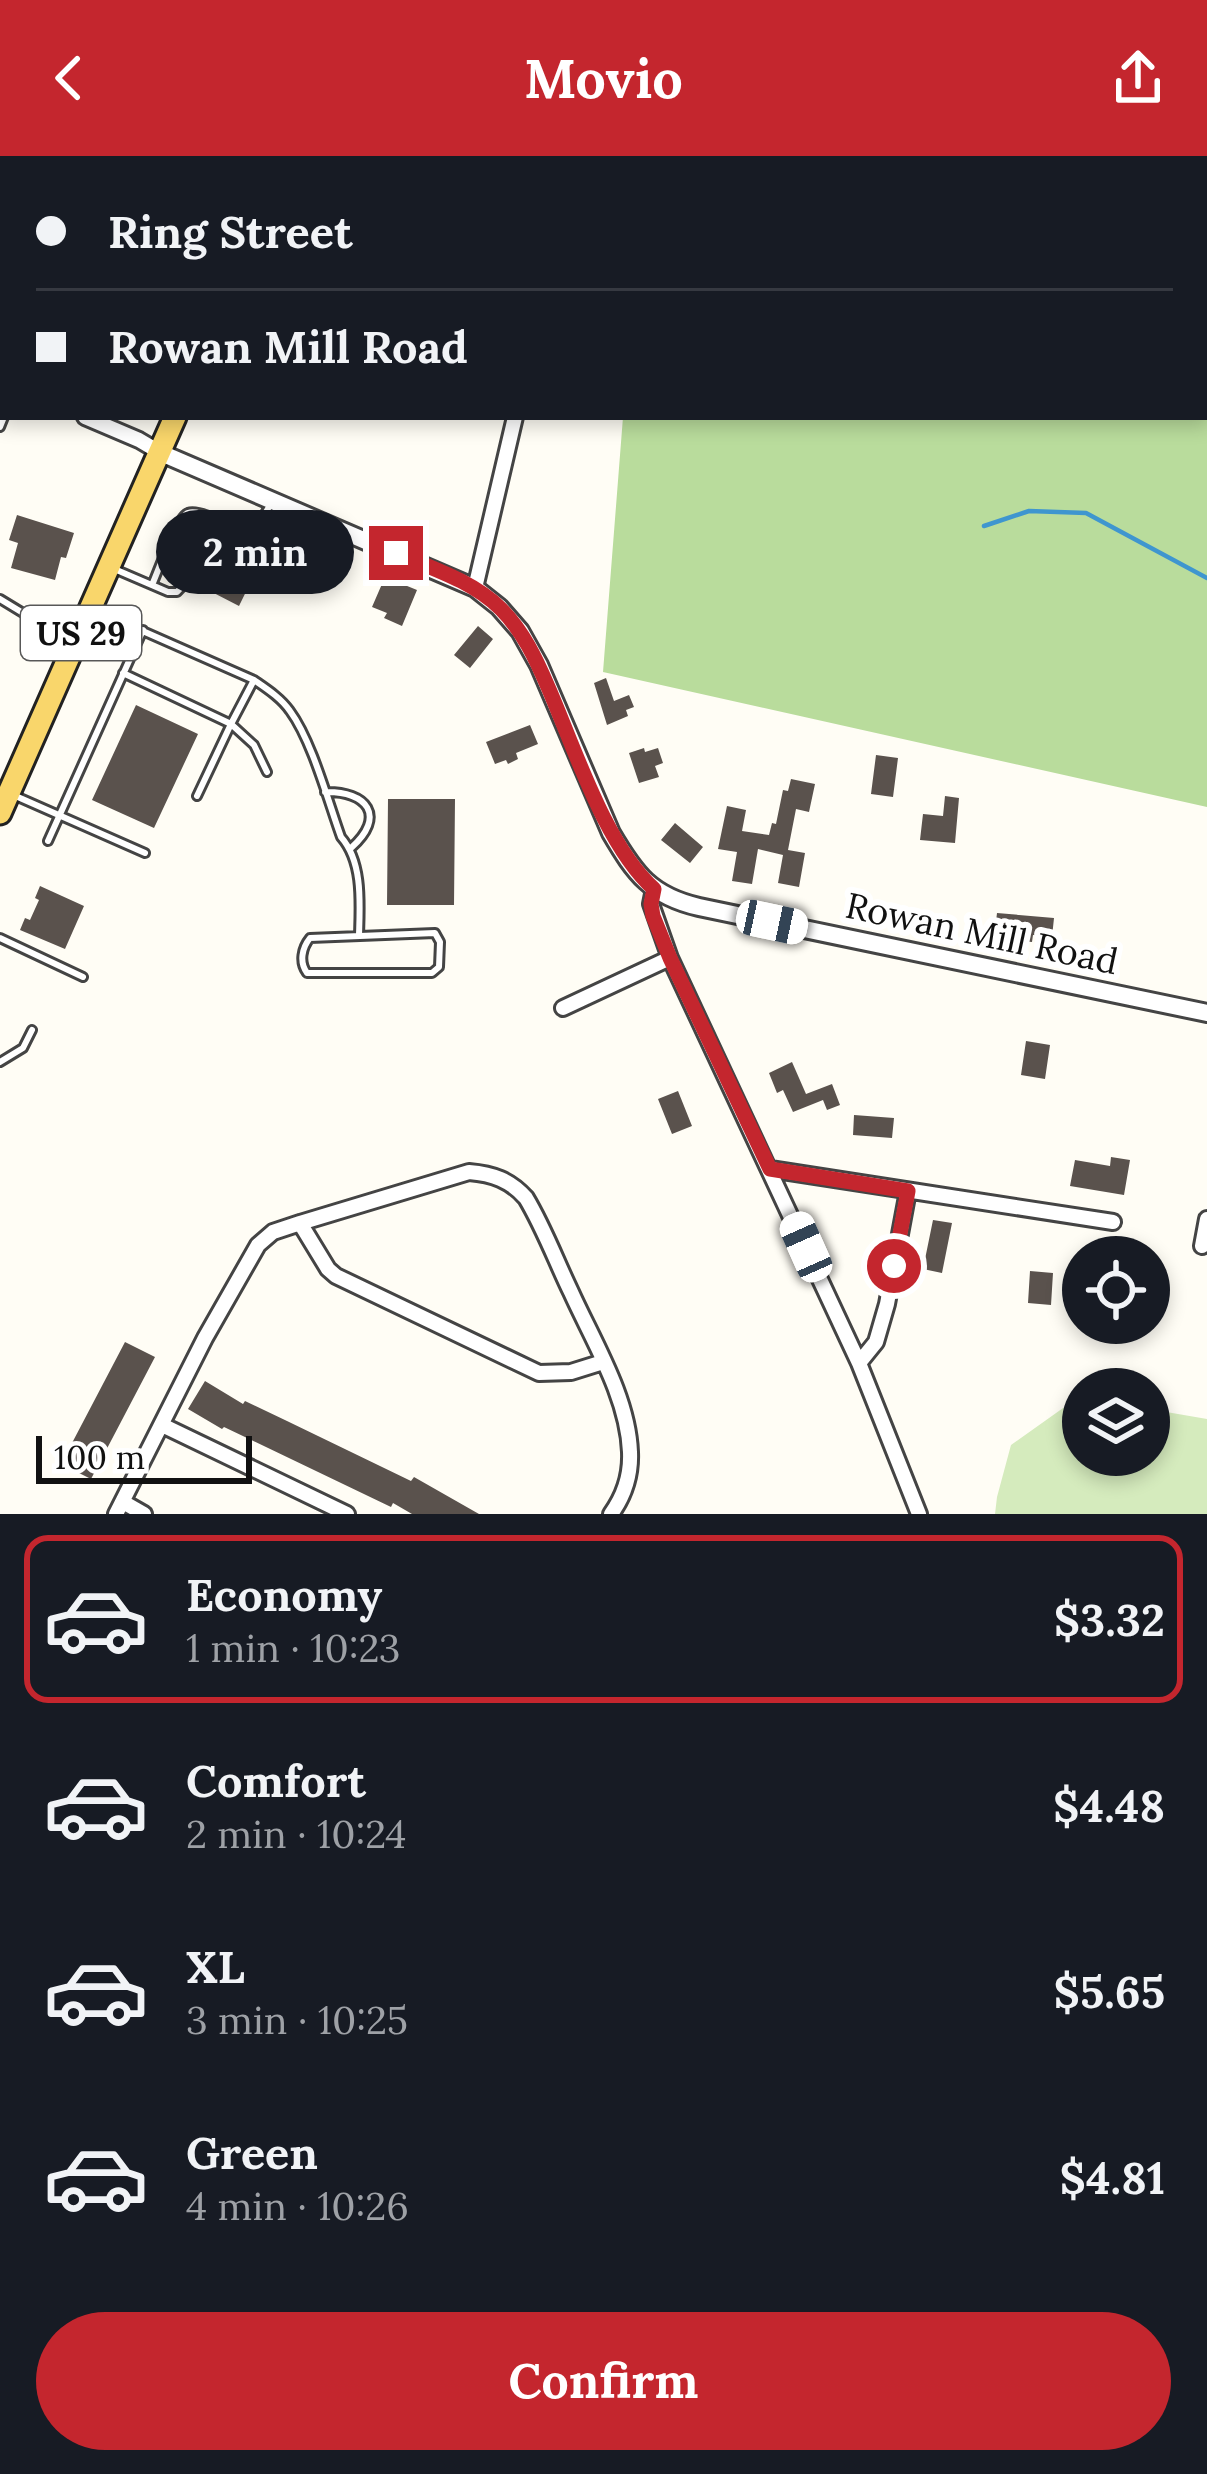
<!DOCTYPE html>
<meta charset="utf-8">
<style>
:root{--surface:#171b24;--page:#242831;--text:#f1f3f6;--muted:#9ea1a6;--line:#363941;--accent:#c4262e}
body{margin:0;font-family:Lora,serif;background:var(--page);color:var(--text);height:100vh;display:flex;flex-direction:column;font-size:45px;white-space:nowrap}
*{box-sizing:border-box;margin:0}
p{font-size:39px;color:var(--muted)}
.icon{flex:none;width:66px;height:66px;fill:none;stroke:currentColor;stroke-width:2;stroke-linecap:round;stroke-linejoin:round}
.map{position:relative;height:1358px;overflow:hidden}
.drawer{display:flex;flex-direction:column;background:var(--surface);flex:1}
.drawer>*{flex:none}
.hud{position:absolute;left:0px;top:0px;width:1209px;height:264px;box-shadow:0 6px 18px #0003;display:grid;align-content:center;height:264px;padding:0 36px;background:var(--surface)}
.buttons{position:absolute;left:1062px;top:1080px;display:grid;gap:24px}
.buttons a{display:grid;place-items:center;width:108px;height:108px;border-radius:50%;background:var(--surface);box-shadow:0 6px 18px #0003;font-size:60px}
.scale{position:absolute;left:36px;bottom:30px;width:216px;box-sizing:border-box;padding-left:12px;border:6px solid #111;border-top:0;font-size:33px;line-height:42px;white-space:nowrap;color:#111;-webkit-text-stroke:9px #fff;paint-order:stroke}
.end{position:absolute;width:54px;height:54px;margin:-27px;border:15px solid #c4262e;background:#fff;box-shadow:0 0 0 6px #fff}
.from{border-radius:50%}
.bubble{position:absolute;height:84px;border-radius:42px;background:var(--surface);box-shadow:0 6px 18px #0003;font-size:39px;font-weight:700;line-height:84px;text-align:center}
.car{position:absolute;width:36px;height:72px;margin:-36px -18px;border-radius:15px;box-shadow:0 0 9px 3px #0007;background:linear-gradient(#fff 24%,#345 0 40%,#fff 0 76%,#345 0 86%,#fff 0)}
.hud b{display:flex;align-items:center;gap:42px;height:114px;font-size:45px}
.hud b+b{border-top:3px solid var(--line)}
.hud i{width:30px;height:30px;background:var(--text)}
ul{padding:21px 0 0;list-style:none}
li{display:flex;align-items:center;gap:36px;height:168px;margin:0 24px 18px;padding:0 12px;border:6px solid transparent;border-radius:24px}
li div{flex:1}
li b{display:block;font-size:45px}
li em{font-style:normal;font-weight:700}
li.on{border-color:var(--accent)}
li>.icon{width:108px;height:108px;stroke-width:1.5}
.primary-button{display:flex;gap:24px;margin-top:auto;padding:24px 36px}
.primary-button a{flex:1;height:138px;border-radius:72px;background:var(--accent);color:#fff;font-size:48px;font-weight:700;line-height:138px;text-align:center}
header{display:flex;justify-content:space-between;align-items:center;height:156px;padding:0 36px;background:var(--accent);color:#fff;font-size:54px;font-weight:700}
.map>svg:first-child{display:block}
.green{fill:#d5ebbd}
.forest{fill:#b9dc9c}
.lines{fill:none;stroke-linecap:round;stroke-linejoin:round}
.stream{stroke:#3f96cf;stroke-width:4.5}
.building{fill:#5a524d}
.service-casing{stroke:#444;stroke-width:12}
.minor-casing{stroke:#444;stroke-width:20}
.tertiary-casing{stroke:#444;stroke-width:22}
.primary-casing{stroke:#222;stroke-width:27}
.service{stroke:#fff;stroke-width:6}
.minor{stroke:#fff;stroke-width:14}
.tertiary{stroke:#fff;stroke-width:16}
.primary{stroke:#f9d66b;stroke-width:21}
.rail-casing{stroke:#c4262e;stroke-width:9}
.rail{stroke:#fff;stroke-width:4.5;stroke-dasharray:14;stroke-linecap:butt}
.route{stroke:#c4262e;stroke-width:15}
.labels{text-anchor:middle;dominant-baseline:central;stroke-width:12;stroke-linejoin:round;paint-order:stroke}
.shield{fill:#fff;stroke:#585858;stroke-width:3}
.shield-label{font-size:33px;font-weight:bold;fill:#111}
.street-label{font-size:36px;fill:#111;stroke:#fff}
</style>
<header><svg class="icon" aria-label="back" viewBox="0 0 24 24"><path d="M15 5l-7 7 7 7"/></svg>Movio<svg class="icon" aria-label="share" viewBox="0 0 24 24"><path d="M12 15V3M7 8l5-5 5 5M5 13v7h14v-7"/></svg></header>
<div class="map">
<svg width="1207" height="1358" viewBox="0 0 1207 1358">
<rect width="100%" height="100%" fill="#fffdf5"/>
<!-- green -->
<path class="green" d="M1080 1240H1083V1299H1149V1253L1207 1263V1358H995L997 1341 1011 1289Z"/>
<!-- forest -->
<path class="forest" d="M872 0H1207V651L603 516 623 261H1206V3H859Z"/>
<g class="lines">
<!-- stream -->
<path class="stream" d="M984 370 1029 355 1086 357 1207 422"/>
</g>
<!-- building -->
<path class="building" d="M17 359 74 377 66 402 61 401 55 424 11 412 18 387 9 384Z
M191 364 206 369 183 417 171 411Z
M229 392 260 407 239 450 208 434Z
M385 421 417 434 402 470 384 462 387 457 372 451Z
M478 470 493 483 470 512 454 499Z
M606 522 614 545 629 539 634 551 626 554 628 560 607 569 594 527Z
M136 549 198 578 154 672 92 644Z
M530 569 538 588 516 597 518 603 508 608 506 604 495 608 486 586Z
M644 592 645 596 658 592 663 607 655 610 659 621 639 627 629 597Z
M876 599 898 602 893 641 871 638Z
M791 623 815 628 809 656 796 653 788 694 805 697 799 731 778 727 783 699 758 693 752 728 732 725 737 696 718 693 727 650 746 654 742 675 769 679 772 667 776 668 783 634 788 635Z
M945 640 959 642 955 687 920 684 923 658 943 660Z
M388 643H455L454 749H387Z
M675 667 703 691 690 707 661 684Z
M40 730 84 750 65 793 20 774 25 762 30 764 39 744 35 742Z
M997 757 1054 762 1052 781 1033 779 1032 786 1021 785 1022 777 995 774Z
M1026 885 1050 889 1045 923 1021 919Z
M792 906 806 938 832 928 840 949 827 954 823 944 793 956 783 934 777 937 769 917Z
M678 935 692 970 672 978 658 943Z
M854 959 894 962 892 982 853 979Z
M1111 1001 1130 1004 1124 1039 1070 1030 1075 1004 1110 1010Z
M933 1064 952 1067 942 1117 923 1113Z
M1030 1115 1053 1117 1051 1149 1028 1147Z
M125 1186 155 1201 91 1323 61 1308Z
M205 1225 243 1248 245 1245 287 1265 411 1325 414 1321 479 1358H412L393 1347 391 1351 266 1291 224 1271 222 1273 188 1253Z"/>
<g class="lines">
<!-- service casing -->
<g class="service-casing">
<path id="service" d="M599 0 610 3
M46 3 47 0
M0 149 3 138
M0 182 3 186
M0 271 4 261
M112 412 168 436H177C192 423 196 402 209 387 230 361 249 392 271 347
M152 429C158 416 177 360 188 357 199 353 227 368 236 375
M0 443 69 485
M95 454 254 524C267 533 281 542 290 555 312 585 328 645 341 681 363 706 360 747 359 779
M123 517 231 568 254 524
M325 636C367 635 387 660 351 692
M11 638 145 697
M197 640 231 568 254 589 267 616
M48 685 143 474
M435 777 440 786 439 811 432 817H307C299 806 302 792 310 782Z
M0 782 83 821
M0 906 23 892 32 874"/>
</g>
<!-- minor casing -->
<g class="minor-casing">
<path id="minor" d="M575 3 576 0
M0 224 3 226
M85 261 139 284 161 297
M475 432 515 261
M654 733 651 748 670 802 859 1207 919 1358
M563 852 670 802
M770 1013 1113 1066
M300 1067 328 1113 336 1120 539 1217 571 1216 603 1206
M1202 1090 1207 1063
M859 1207 876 1186 887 1148 908 1035
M162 1269 347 1358
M123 1346 144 1358
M116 1358 205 1182 258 1089 273 1076 300 1067 469 1016C493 1018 510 1024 526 1042 544 1072 556 1105 571 1136 593 1185 628 1241 630 1296 631 1318 624 1340 611 1358"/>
</g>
<!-- tertiary casing -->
<g class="tertiary-casing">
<path id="tertiary" d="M161 297 475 432 499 451 520 475 539 509 611 677C635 718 651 740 699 751L1207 857"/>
</g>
<!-- primary casing -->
<g class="primary-casing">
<path id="primary" d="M277 3 278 0
M0 657 175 261"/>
</g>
<!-- service -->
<use href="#service" class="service"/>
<!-- minor -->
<use href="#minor" class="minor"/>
<!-- tertiary -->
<use href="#tertiary" class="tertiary"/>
<!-- primary -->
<use href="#primary" class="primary"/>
<!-- rail casing -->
<g class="rail-casing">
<path id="rail" d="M0 8 3 0"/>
</g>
<!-- rail -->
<use href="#rail" class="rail"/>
</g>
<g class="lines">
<!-- route -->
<path class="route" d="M396 397C431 412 473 425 501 453 523 475 536 503 548 531 575 593 605 689 654 733L651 748 653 760 670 802 770 1013 908 1035 894 1110"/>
</g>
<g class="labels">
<!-- shield labels -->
<rect class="shield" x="21" y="450" width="120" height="54" rx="9"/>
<g class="shield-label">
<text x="81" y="477">US 29</text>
</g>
<!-- street labels -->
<g class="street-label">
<text transform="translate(982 777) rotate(12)">Rowan Mill Road</text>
</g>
</g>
</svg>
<div class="buttons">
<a><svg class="icon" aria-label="locate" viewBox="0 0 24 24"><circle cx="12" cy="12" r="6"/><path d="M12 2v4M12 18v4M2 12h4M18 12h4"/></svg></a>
<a><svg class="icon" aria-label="layers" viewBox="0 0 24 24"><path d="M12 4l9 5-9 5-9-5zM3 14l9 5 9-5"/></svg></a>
</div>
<div class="scale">100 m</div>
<i class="end from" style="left:894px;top:1110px"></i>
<i class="end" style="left:396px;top:397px"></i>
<div class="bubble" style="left:156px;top:354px;width:198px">2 min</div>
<i class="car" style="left:772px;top:766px;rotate:102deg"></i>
<i class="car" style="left:806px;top:1091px;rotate:336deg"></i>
<div class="hud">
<b><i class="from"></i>Ring Street</b>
<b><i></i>Rowan Mill Road</b>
</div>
</div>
<section class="drawer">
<ul>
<li class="on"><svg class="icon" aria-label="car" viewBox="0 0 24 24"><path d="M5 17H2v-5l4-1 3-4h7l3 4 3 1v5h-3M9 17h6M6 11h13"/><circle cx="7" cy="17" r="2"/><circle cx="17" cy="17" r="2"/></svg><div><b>Economy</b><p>1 min · 10:23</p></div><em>$3.32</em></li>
<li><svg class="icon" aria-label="car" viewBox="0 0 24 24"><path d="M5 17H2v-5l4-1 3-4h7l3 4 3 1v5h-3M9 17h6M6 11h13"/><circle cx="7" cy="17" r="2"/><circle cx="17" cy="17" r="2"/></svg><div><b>Comfort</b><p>2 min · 10:24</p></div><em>$4.48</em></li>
<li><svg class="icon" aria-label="car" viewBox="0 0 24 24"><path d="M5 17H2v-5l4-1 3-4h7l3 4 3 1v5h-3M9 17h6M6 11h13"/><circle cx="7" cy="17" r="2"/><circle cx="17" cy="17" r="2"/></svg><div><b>XL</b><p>3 min · 10:25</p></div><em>$5.65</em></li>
<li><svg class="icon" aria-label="car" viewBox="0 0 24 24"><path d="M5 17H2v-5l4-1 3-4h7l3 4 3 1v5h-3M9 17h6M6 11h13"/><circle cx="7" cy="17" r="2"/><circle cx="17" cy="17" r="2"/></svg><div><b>Green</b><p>4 min · 10:26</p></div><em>$4.81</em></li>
</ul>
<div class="primary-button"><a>Confirm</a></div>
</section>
